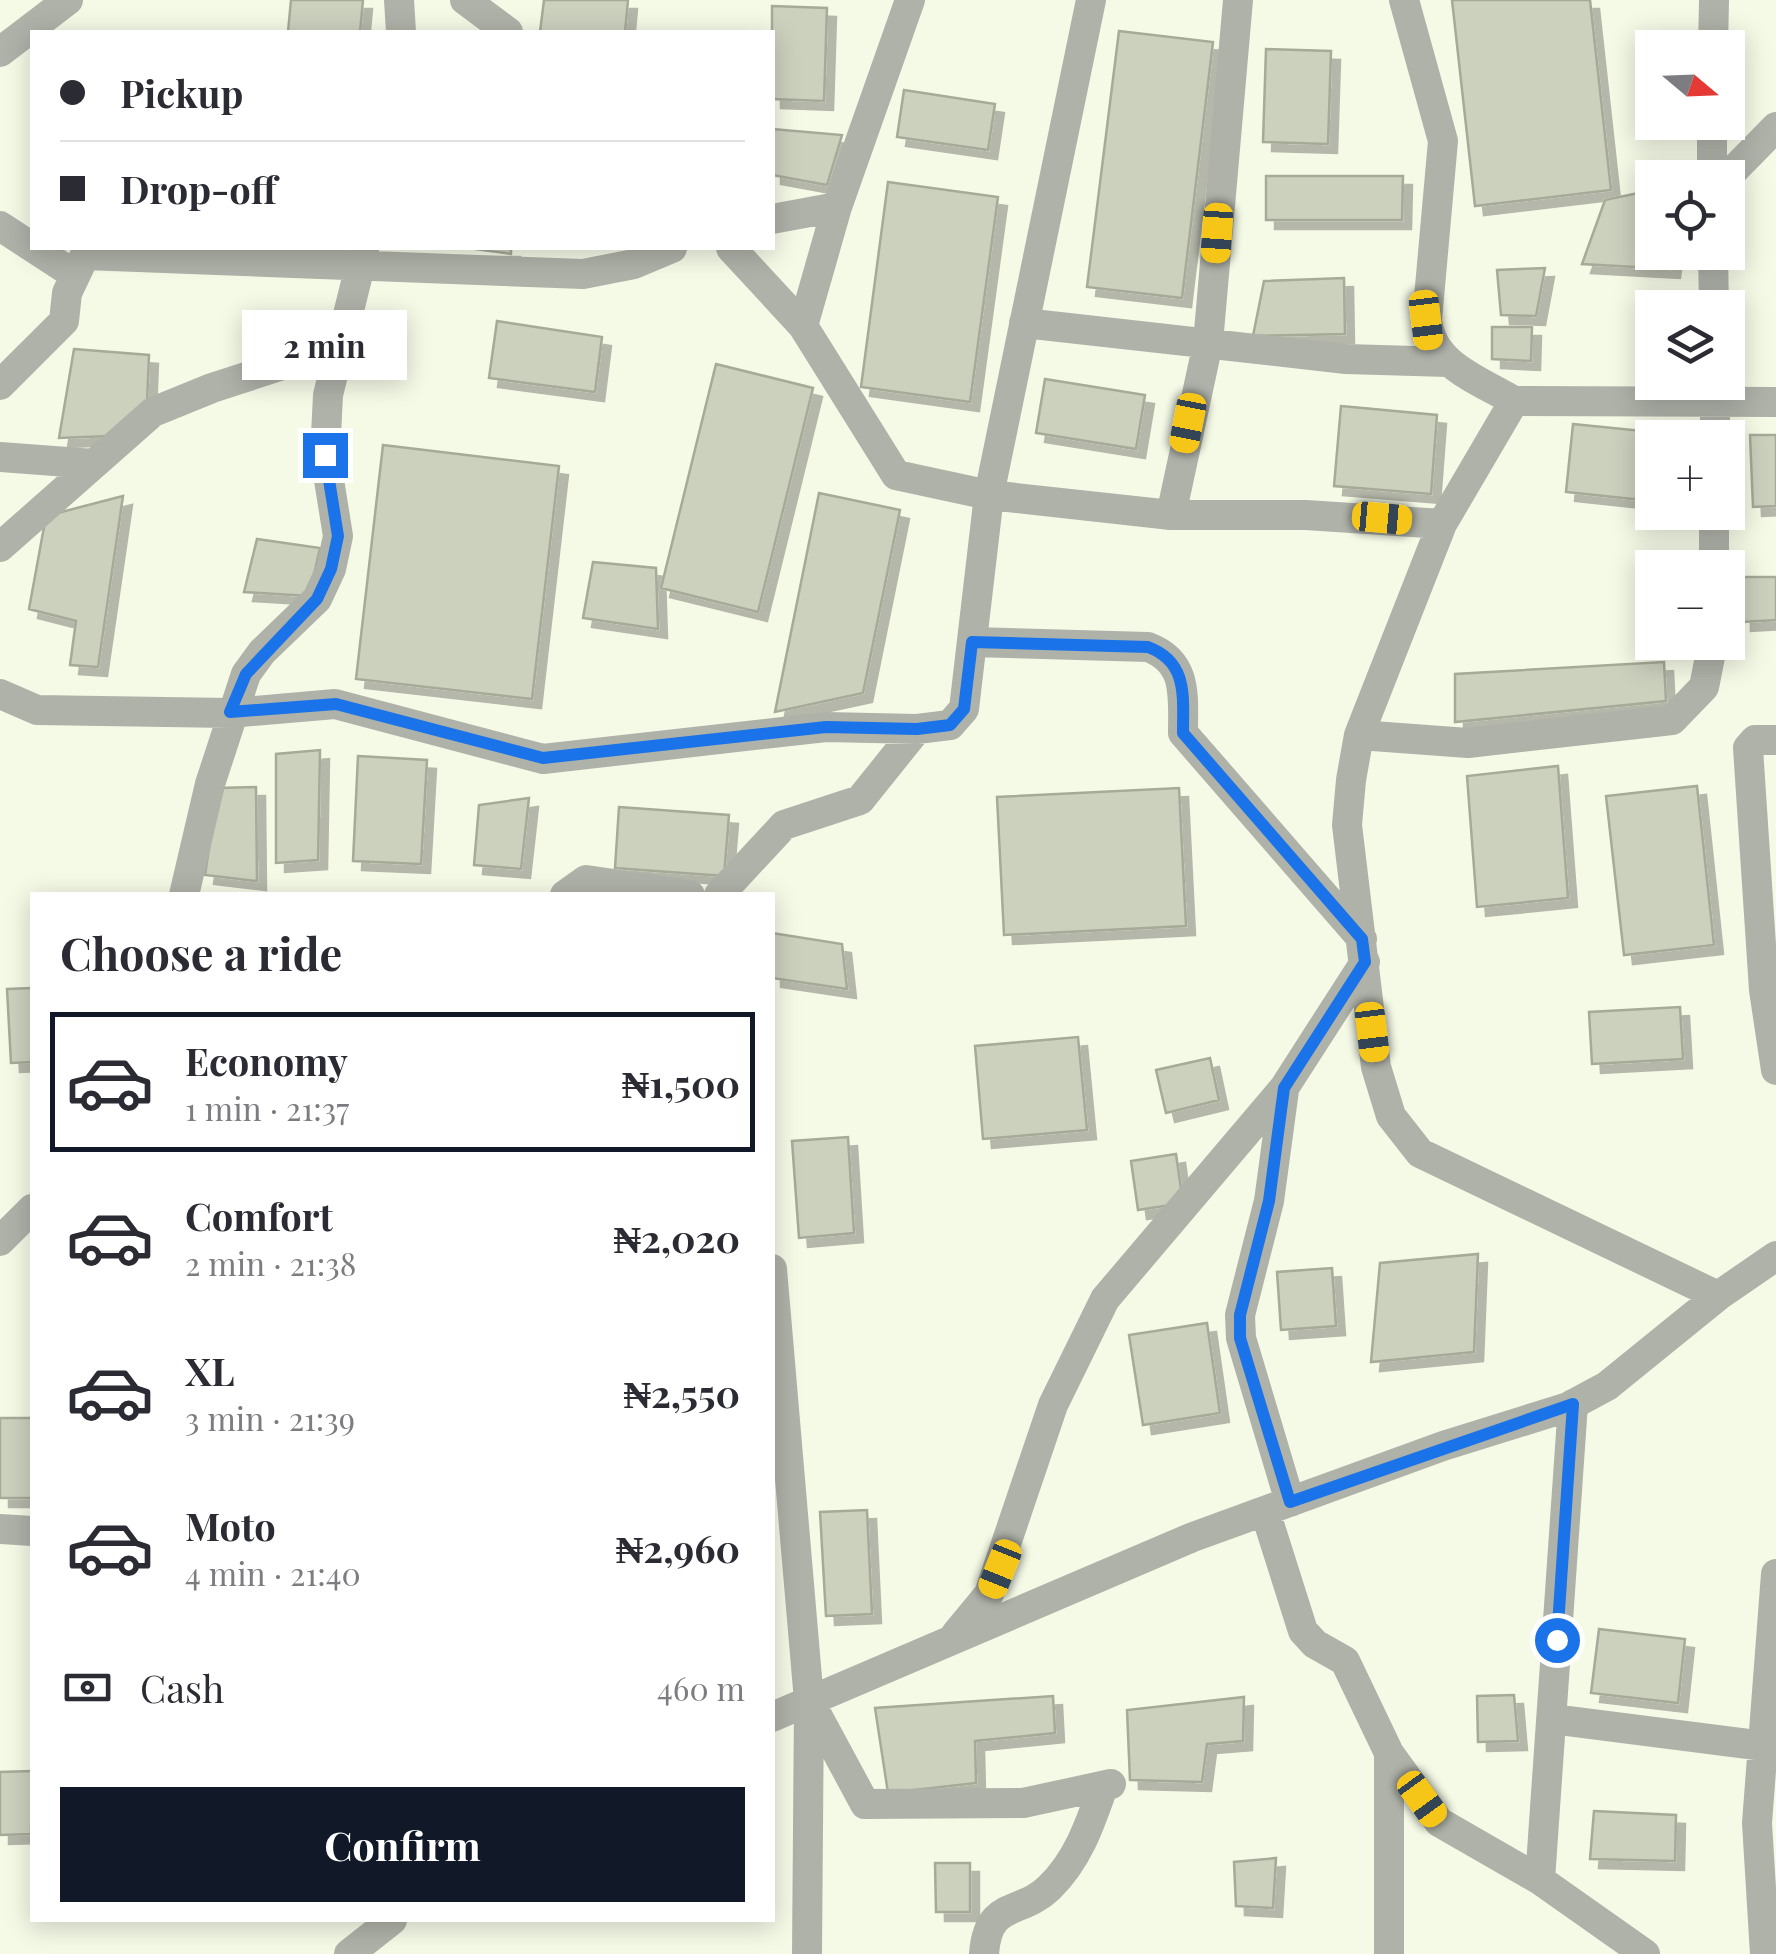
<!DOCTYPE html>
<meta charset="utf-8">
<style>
:root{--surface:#fff;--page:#f2f2f3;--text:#2b2b33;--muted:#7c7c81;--line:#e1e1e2;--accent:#111827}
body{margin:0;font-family:"Playfair Display",serif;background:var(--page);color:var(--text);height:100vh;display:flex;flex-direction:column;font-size:38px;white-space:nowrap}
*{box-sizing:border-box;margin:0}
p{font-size:32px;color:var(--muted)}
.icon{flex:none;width:55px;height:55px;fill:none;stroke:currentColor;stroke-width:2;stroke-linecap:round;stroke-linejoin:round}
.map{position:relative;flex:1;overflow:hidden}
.panel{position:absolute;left:30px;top:892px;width:745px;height:1030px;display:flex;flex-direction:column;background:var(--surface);border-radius:0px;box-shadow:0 5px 25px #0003}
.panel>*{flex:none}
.hud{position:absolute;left:30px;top:30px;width:745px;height:220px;border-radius:0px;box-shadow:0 5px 25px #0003;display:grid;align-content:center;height:220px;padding:0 30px;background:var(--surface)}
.needle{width:65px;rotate:109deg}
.buttons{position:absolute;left:1635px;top:30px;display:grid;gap:20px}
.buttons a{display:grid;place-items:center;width:110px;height:110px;border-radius:0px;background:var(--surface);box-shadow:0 5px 25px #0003;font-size:50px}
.end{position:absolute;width:45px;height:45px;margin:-22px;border:12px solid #1a73e8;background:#fff;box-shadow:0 0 0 5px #fff}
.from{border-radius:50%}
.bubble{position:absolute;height:70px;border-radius:0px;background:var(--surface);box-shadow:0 5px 25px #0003;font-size:32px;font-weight:700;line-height:70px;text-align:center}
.car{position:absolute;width:30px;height:60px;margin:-30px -15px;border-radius:12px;box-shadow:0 0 8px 2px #0007;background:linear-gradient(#f5c518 24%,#345 0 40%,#f5c518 0 76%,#345 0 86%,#f5c518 0)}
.hud b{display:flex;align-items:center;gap:35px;height:95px;font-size:38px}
.hud b+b{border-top:2px solid var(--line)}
.hud i{width:25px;height:25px;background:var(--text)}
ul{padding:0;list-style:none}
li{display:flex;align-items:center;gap:30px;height:140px;margin:0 20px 15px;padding:0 10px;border:5px solid transparent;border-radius:0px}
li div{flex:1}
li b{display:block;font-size:38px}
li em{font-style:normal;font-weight:700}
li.current{border-color:var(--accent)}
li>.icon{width:90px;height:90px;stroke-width:1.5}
h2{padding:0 30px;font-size:45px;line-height:120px}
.pay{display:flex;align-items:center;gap:25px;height:110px;padding:0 30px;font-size:38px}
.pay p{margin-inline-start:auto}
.cta{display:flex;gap:20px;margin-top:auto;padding:20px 30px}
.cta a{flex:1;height:115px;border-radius:0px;background:var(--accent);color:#fff;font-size:40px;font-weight:700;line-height:115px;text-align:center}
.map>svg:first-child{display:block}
.building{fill:#ccd1be;stroke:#a6aa98;stroke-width:2.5;filter:url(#shadow)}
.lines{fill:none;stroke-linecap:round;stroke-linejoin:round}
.minor{stroke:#afb2a9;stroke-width:30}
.route{stroke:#1a73e8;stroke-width:12}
</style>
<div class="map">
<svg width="1776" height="1954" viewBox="0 0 1776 1954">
<defs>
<filter id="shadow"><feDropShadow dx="9" dy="9" stdDeviation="0" flood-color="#0004"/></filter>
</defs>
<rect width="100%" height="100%" fill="#f5fae7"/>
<!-- building -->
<path class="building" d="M291 0H363L360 32H288Z
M544 0H628L625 32H540Z
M1452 0H1590L1611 190 1475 206Z
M772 6 827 8 824 101 772 99Z
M1119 31 1213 42 1182 298 1087 287Z
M1266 49 1331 51 1328 144 1263 142Z
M904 90 995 104 988 150 897 137Z
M772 129 842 135 827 185 772 175Z
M1266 176H1403L1402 220H1266Z
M888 182 998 197 970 402 861 387Z
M1652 190V252H1673L1671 269 1582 264 1605 200Z
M468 248H511V254Z
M1545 268 1536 316 1501 315 1497 270Z
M1344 278 1345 334 1253 336 1264 281Z
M497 321 602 337 595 392 489 378Z
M1492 327H1532L1531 361 1492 359Z
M74 349 149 355 147 402 110 436 59 438Z
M716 364 813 388 758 612 661 588Z
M1045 379 1145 395 1136 449 1036 433Z
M1341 406 1437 415 1431 494 1334 486Z
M1573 424 1682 435 1652 438V501L1566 492Z
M1750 435H1776V506L1753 507Z
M383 445 559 466 532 699 356 679Z
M819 493 900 510 863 693 775 712Z
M123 496 98 667 70 665 76 621 29 609 46 516Z
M257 539 320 548 309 596 244 592Z
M593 562 656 568 658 629 583 618Z
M1741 577H1776V620L1742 622Z
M1664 662 1666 701 1455 722V674Z
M320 750 318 860 276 863V754Z
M358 756 427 760 421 864 353 861Z
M1558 766 1568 898 1477 907 1467 776Z
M1697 786 1714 945 1624 955 1606 796Z
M256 787 257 881 205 875 218 788Z
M1179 788 1186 926 1004 935 997 797Z
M529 798 521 869 474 865 479 805Z
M619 807 729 815 724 876 615 868Z
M772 933 842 944 847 989 772 978Z
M32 988V1062L11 1063 7 989Z
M1680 1007 1683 1059 1592 1064 1589 1012Z
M1078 1037 1087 1130 983 1139 975 1046Z
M1210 1058 1219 1100 1166 1113 1156 1070Z
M848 1137 854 1233 799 1238 792 1141Z
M1176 1154 1183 1203 1138 1210 1131 1161Z
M1478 1254 1474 1352 1371 1362 1380 1263Z
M1332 1268 1336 1326 1281 1330 1277 1272Z
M1207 1323 1220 1413 1143 1425 1129 1335Z
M0 1418H32V1498H0Z
M867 1510 872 1614 826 1616 820 1512Z
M1599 1629 1685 1639 1678 1703 1591 1693Z
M1514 1695 1518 1741 1478 1742 1477 1696Z
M1053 1696 1055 1733 975 1741 976 1783 888 1793 875 1708Z
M1244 1697 1243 1741 1207 1744 1202 1782 1130 1780 1127 1710Z
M32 1771 31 1834 0 1835V1772Z
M1594 1811 1676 1815 1675 1861 1590 1859Z
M1276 1858 1273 1908 1236 1906 1234 1862Z
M935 1863H970V1912H936Z"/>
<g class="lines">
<!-- minor -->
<path class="minor" d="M399 0 401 32
M465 0 508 32
M1404 0 1443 141 1427 320C1432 365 1477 379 1514 401
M1713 48 1714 0
M0 52 68 0
M1712 178V122
M1726 178 1776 127
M772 219 837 207
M0 226 75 275
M731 248 803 326 896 475 989 495 1171 515 1208 343 1238 0
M1713 252 1714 308
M1024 323 1346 359 1448 362
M803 326 837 207 910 0
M1715 382V438
M0 385 64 321 67 293 85 255 583 274 634 264 672 248
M0 457 94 464
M1171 515H1306L1442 524
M0 547 153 412 212 388 338 347
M1714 568V512
M972 642 1148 647C1188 662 1183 696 1183 733L1362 939
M0 694 37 710 230 713 335 704 543 759 826 727 917 729 950 725 964 709 989 495 1091 0
M1359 735 1468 743 1672 720 1704 687 1713 642
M1776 740H1755L1748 748 1764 990 1776 1070
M184 895 210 784 246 674 262 652 317 599 331 569 338 536 325 455 328 395 364 250
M565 895 586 880 690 895
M719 895 784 825 860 800 917 729
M1284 1090 1269 1201 1240 1315 1241 1338 1290 1502
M0 1241 32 1209
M772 1269 809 1701 807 1954
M1718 1296 1420 1153 1391 1116 1376 1067 1347 825 1351 780 1359 735 1442 524 1514 401 1776 402
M1265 1511 1303 1631 1315 1644 1345 1661 1389 1753 1439 1822 1540 1880 1645 1954
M0 1529 32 1531
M956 1634 989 1594 1053 1405 1105 1299 1284 1088 1365 962
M811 1704 865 1804 1023 1803 1111 1784
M772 1717 1193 1537 1443 1446 1568 1407 1607 1386 1718 1296 1776 1256
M1552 1719 1764 1746
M1389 1753V1954
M1540 1880 1573 1404
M349 1954 392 1920
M984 1954C988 1899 1020 1916 1049 1888 1078 1860 1090 1824 1103 1787
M1765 1954 1757 1823 1776 1574"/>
</g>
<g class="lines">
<!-- route -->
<path class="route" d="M325 455 338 536 331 569 317 599 246 674 230 712 336 704 543 758 826 727 917 729 950 725 964 709 972 642 1148 647C1188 662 1183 696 1183 733L1362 939 1365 962 1284 1088 1269 1201 1240 1315V1338L1290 1502 1573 1404 1557 1640"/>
</g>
</svg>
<div class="buttons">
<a><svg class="needle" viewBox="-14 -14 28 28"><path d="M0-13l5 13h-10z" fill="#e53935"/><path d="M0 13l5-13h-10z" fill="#7c7c81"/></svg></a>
<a><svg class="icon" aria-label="locate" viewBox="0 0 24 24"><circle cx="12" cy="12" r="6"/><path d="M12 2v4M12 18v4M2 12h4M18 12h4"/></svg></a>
<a><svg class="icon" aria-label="layers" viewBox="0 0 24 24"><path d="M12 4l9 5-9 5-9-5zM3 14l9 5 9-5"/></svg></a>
<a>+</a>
<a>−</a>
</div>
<i class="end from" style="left:1557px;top:1640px"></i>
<i class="end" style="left:325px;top:455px"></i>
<div class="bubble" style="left:242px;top:310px;width:165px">2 min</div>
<i class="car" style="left:1217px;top:233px;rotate:184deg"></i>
<i class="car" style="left:1426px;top:320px;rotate:173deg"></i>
<i class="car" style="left:1188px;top:423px;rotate:191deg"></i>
<i class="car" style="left:1382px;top:518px;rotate:95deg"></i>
<i class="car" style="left:1372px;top:1032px;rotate:173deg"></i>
<i class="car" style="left:1000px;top:1569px;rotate:202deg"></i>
<i class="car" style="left:1422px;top:1799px;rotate:144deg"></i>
<div class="hud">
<b><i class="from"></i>Pickup</b>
<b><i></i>Drop-off</b>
</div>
<section class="panel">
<h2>Choose a ride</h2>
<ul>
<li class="current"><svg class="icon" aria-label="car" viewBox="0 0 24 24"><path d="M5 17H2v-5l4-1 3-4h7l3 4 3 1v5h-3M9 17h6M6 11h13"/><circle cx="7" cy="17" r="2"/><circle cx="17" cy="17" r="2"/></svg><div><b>Economy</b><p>1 min · 21:37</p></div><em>₦1,500</em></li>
<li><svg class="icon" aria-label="car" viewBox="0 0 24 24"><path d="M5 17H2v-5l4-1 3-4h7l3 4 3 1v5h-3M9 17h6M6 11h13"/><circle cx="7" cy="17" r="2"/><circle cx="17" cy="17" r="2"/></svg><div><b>Comfort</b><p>2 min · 21:38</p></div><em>₦2,020</em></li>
<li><svg class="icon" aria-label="car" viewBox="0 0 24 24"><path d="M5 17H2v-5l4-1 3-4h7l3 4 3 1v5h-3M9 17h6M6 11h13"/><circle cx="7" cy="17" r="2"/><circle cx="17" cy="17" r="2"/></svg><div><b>XL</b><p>3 min · 21:39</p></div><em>₦2,550</em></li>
<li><svg class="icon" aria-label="car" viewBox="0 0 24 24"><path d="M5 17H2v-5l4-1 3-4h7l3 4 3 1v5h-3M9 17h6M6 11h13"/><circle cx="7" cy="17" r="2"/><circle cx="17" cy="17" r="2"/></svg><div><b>Moto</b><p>4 min · 21:40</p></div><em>₦2,960</em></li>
</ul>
<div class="pay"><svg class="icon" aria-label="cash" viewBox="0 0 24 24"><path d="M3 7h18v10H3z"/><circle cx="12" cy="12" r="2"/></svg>Cash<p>460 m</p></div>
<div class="cta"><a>Confirm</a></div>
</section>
</div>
